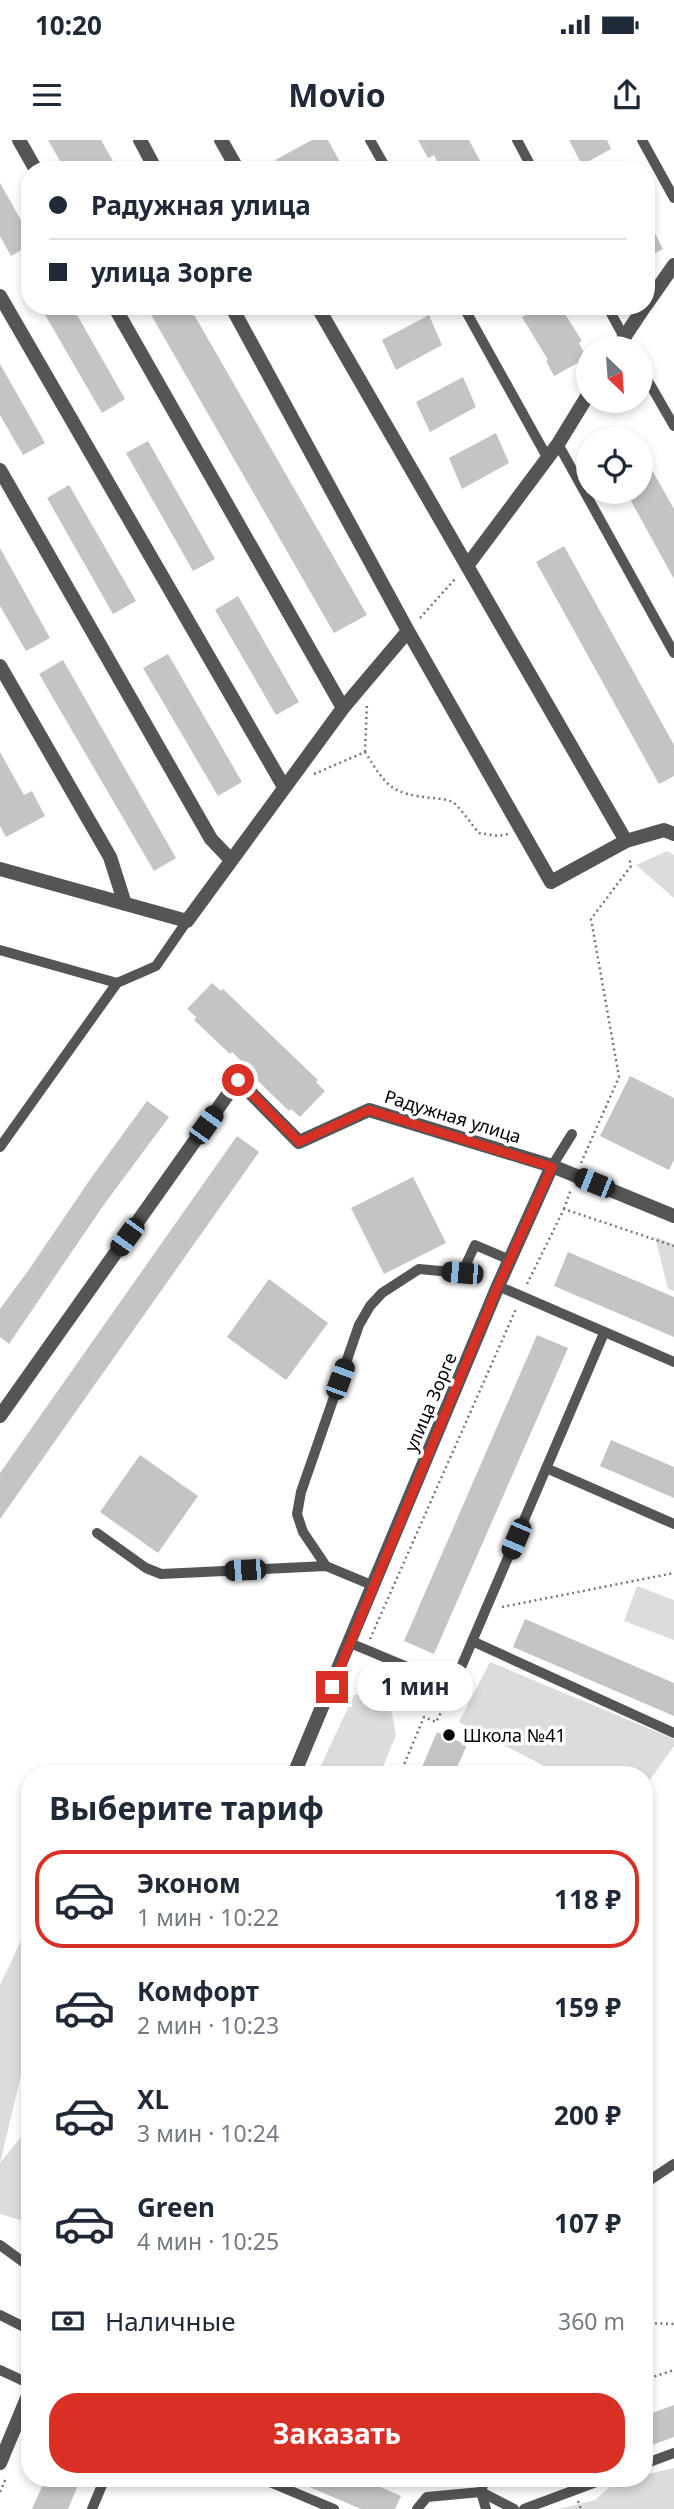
<!DOCTYPE html>
<html lang="ru">
<meta charset="utf-8">
<style>
:root{--surface:#fff;--page:#f2f2f3;--text:#1f2937;--muted:#747a83;--line:#e0e1e3;--accent:#d93025}
body{margin:0;font-family:"Noto Sans",sans-serif;background:var(--page);color:var(--text);height:100vh;display:flex;flex-direction:column;font-size:26px;white-space:nowrap}
*{box-sizing:border-box;margin:0}
p{font-size:23px;color:var(--muted)}
.icon{flex:none;width:38px;height:38px;fill:none;stroke:currentColor;stroke-width:2;stroke-linecap:round;stroke-linejoin:round}
.map{position:relative;flex:1;overflow:hidden}
.drawer{position:absolute;left:21px;top:1626px;width:632px;height:721px;display:flex;flex-direction:column;background:var(--surface);border-radius:28px;box-shadow:0 4px 10px #0003}
.drawer>*{flex:none}
.hud{position:absolute;left:21px;top:21px;width:634px;height:154px;border-radius:28px;box-shadow:0 4px 10px #0003;display:grid;align-content:center;height:154px;padding:0 28px;background:var(--surface)}
.needle{width:46px;rotate:155deg}
.tools{position:absolute;left:576px;top:196px;display:grid;gap:14px}
.tools a{display:grid;place-items:center;width:77px;height:77px;border-radius:50%;background:var(--surface);box-shadow:0 4px 10px #0003;font-size:35px}
.end{position:absolute;width:32px;height:32px;margin:-16px;border:9px solid #d93025;background:#fff;box-shadow:0 0 0 4px #fff}
.from{border-radius:50%}
.bubble{position:absolute;height:49px;border-radius:24px;background:var(--surface);box-shadow:0 4px 10px #0003;font-size:23px;font-weight:700;line-height:49px;text-align:center}
.car{position:absolute;width:21px;height:42px;margin:-21px -10px;border-radius:9px;box-shadow:0 0 5px 2px #0007;background:linear-gradient(#222 24%,#8ab4d8 0 40%,#222 0 76%,#8ab4d8 0 86%,#222 0)}
.hud b{display:flex;align-items:center;gap:24px;height:66px;font-size:26px}
.hud b+b{border-top:2px solid var(--line)}
.hud i{width:18px;height:18px;background:var(--text)}
ul{padding:0;list-style:none}
li{display:flex;align-items:center;gap:21px;height:98px;margin:0 14px 10px;padding:0 14px;border:4px solid transparent;border-radius:28px}
li div{flex:1}
li b{display:block;font-size:26px}
li em{font-style:normal;font-weight:700}
li.current{border-color:var(--accent)}
li>.icon{width:63px;height:63px;stroke-width:1.5}
h2{padding:0 28px;font-size:32px;line-height:84px}
.pay{display:flex;align-items:center;gap:18px;height:77px;padding:0 28px;font-size:26px}
.pay p{margin-inline-start:auto}
.button{display:flex;gap:14px;margin-top:auto;padding:14px 28px}
.button a{flex:1;height:80px;border-radius:28px;background:var(--accent);color:#fff;font-size:28px;font-weight:700;line-height:80px;text-align:center}
.status{display:flex;justify-content:space-between;align-items:center;height:49px;padding:0 35px;background:var(--surface);direction:ltr}
.status svg{height:19px;fill:currentColor}
header{display:flex;justify-content:space-between;align-items:center;height:91px;padding:0 28px;background:var(--surface);font-size:32px;font-weight:700}
.map>svg:first-child{display:block}
.green{fill:#dcdcdc}
.building{fill:#c4c4c4}
.lines{fill:none;stroke-linecap:round;stroke-linejoin:round}
.path{stroke:#777;stroke-width:2.5;stroke-dasharray:2 3.5;stroke-linecap:butt}
.service{stroke:#555;stroke-width:10}
.minor{stroke:#555;stroke-width:14}
.route{stroke:#d93025;stroke-width:9}
.poi-dot{fill:#000;stroke:#fff;stroke-width:2.5}
.labels{text-anchor:middle;dominant-baseline:central;stroke-width:7;stroke-linejoin:round;paint-order:stroke}
.street-label{font-size:18px;fill:#000;stroke:#fff}
.poi-label{font-size:18px;fill:#000;stroke:#fff;text-anchor:start}
</style>
<div class="status"><b>10:20</b><svg viewBox="0 0 49 12"><path d="M0 12V9h3v3zM5 12V6h3v6zM10 12V3h3v9zM15 12V0h3v12zM26 1h20v11H26zM47 4h2v5h-2z"/></svg></div>
<header><svg class="icon" aria-label="menu" viewBox="0 0 24 24"><path d="M4 6h16M4 12h16M4 18h16"/></svg>Movio<svg class="icon" aria-label="share" viewBox="0 0 24 24"><path d="M12 15V3M7 8l5-5 5 5M5 13v7h14v-7"/></svg></header>
<div class="map">
<svg width="674" height="2369" viewBox="0 0 674 2369">
<rect width="100%" height="100%" fill="#fff"/>
<!-- green -->
<path class="green" d="M667 711 674 715V758L636 725Z
M655 1097 674 1104V1151L668 1149Z
M637 1446 674 1460V1500L624 1481Z
M490 1522 674 1599V1606L644 1648V1634H560L459 1582Z
M382 1551 392 1574 396 1595 380 1634H317L354 1555Z
M30 1782V1921L22 1931 0 2023 30 1986V2083L0 2074V1845Z
M674 2328V2369H558L595 2360 615 2342 644 2338V2335Z"/>
<!-- building -->
<path class="building" d="M48 0H101L118 30H65Z
M312 0H328L340 22 326 30H280L275 20Z
M418 0H469L485 30H441L434 15 428 18Z
M569 0H607L611 9 582 25Z
M0 43 30 96V105L11 116 0 96Z
M646 76 663 109 646 118Z
M40 166H72L125 259 102 273Z
M146 166H189L367 475 334 493Z
M519 166H560L582 201 579 203 587 218 554 236 546 221 548 220 522 177 525 176Z
M429 175 442 205 396 230 382 200Z
M0 224 45 303 23 315 0 275Z
M463 237 476 267 430 292 416 262Z
M496 293 509 323 462 349 449 318Z
M148 301 215 419 193 431 126 313Z
M640 309 674 369V439L626 352H640Z
M69 345 136 461 113 474 47 358Z
M564 406 674 605V636L659 644 536 422Z
M0 408 50 498 26 511 0 466Z
M238 456 299 562 276 575 215 470Z
M168 514 242 642 218 656 143 528Z
M63 520 176 718 154 731 39 534Z
M0 612 24 655 32 651 45 676 6 697 0 686Z
M212 843 221 851 223 849 318 940 316 942 325 951 300 977 291 969 289 971 253 936 255 934 232 912 230 914 194 880 196 877 187 869Z
M630 936 674 958V1020L669 1030 600 996Z
M147 961 169 977 103 1066 9 1204 0 1197V1169L30 1128 91 1038Z
M237 996 259 1012 0 1379V1333Z
M413 1037 446 1103 384 1134 351 1068Z
M568 1112 674 1157V1197L554 1146Z
M269 1139 328 1183 286 1240 227 1197Z
M537 1195 568 1208 434 1514 404 1501Z
M611 1300 674 1327V1358L600 1326Z
M140 1315 198 1356 158 1413 100 1372Z
M525 1479 674 1543V1576L513 1507Z
M437 1592 467 1605 454 1634H419Z
M674 2265V2297L644 2308V2276Z
M46 2338H81L68 2369H32Z
M288 2338H360L401 2356 395 2369H361Z"/>
<g class="lines">
<!-- path -->
<path class="path" d="M420 478 455 439
M365 612 367 563
M314 634 365 612C387 647 391 654 433 658 440 659 449 659 454 663 463 671 471 684 479 693L498 696 508 694
M581 1023 619 937 591 779 631 726 629 717
M564 1069 571 1049
M527 1144 564 1069 674 1106
M502 1467 674 1433
M370 1499 516 1169
M400 1634 424 1577 436 1582 448 1559
M644 2067 648 2056
M644 2183 674 2184
M644 2240 674 2230
M0 2352 6 2338
M578 2361 581 2369"/>
<!-- service -->
<path class="service" d="M370 0 387 30
M517 0 533 30
M642 0 674 58
M463 166 547 317
M607 166 630 208
M640 227 674 286
M558 304 674 513
M0 810 117 843
M0 1007 117 843 156 826 187 781
M552 1026 572 994
M498 1146 674 1222
M546 1328 674 1384
M97 1393 146 1428 161 1434 326 1426 374 1446
M326 1426 303 1392 297 1374 301 1352 359 1185 370 1166 382 1153 419 1129 462 1133 475 1105 510 1120
M472 1501 674 1593
M350 1503 453 1546 604 1193
M644 2044 674 2024
M0 2105 30 2127
M0 2175 30 2190
M0 2230 30 2244
M644 2324 674 2313
M260 2338 334 2369
M481 2352 514 2369
M481 2352 486 2369
M92 2369 105 2338
M417 2369 427 2357 481 2352 485 2338
M524 2369 607 2338"/>
<!-- minor -->
<path class="minor" d="M19 0 36 30
M140 0 156 30
M221 0 238 30
M0 156 284 647
M646 165 674 125
M114 166 343 568
M231 166 408 491 551 742 626 701 664 690 674 694
M317 166 626 701
M617 208 645 166
M0 330 211 699 231 720
M467 426 558 304 588 255
M0 526 110 717 125 764
M0 729 187 781 343 568 408 491
M0 1276 238 940 299 1002 369 970 552 1026 674 1076
M294 1634 498 1146 552 1026
M0 2323 30 2251"/>
</g>
<g class="lines">
<!-- route -->
<path class="route" d="M238 940 299 1002 369 970 552 1027 498 1146 332 1547"/>
</g>
<!-- markers -->
<circle class="poi-dot" cx="449" cy="1595" r="7"/>
<g class="labels">
<!-- street labels -->
<g class="street-label">
<text transform="translate(453 976) rotate(17)">Радужная улица</text>
<text transform="translate(430 1262) rotate(-67)">улица Зорге</text>
</g>
<!-- poi labels -->
<g class="poi-label">
<text x="463" y="1595">Школа №41</text>
</g>
</g>
</svg>
<div class="tools">
<a><svg class="needle" viewBox="-14 -14 28 28"><path d="M0-13l5 13h-10z" fill="#e53935"/><path d="M0 13l5-13h-10z" fill="#747a83"/></svg></a>
<a><svg class="icon" aria-label="locate" viewBox="0 0 24 24"><circle cx="12" cy="12" r="6"/><path d="M12 2v4M12 18v4M2 12h4M18 12h4"/></svg></a>
</div>
<i class="end from" style="left:238px;top:940px"></i>
<i class="end" style="left:332px;top:1547px"></i>
<div class="bubble" style="left:357px;top:1522px;width:116px">1 мин</div>
<i class="car" style="left:206px;top:985px;rotate:36deg"></i>
<i class="car" style="left:594px;top:1043px;rotate:292deg"></i>
<i class="car" style="left:127px;top:1097px;rotate:216deg"></i>
<i class="car" style="left:462px;top:1133px;rotate:275deg"></i>
<i class="car" style="left:340px;top:1239px;rotate:20deg"></i>
<i class="car" style="left:516px;top:1399px;rotate:203deg"></i>
<i class="car" style="left:245px;top:1430px;rotate:267deg"></i>
<div class="hud">
<b><i class="from"></i>Радужная улица</b>
<b><i></i>улица Зорге</b>
</div>
<section class="drawer">
<h2>Выберите тариф</h2>
<ul>
<li class="current"><svg class="icon" aria-label="car" viewBox="0 0 24 24"><path d="M5 17H2v-5l4-1 3-4h7l3 4 3 1v5h-3M9 17h6M6 11h13"/><circle cx="7" cy="17" r="2"/><circle cx="17" cy="17" r="2"/></svg><div><b>Эконом</b><p>1 мин · 10:22</p></div><em>118 ₽</em></li>
<li><svg class="icon" aria-label="car" viewBox="0 0 24 24"><path d="M5 17H2v-5l4-1 3-4h7l3 4 3 1v5h-3M9 17h6M6 11h13"/><circle cx="7" cy="17" r="2"/><circle cx="17" cy="17" r="2"/></svg><div><b>Комфорт</b><p>2 мин · 10:23</p></div><em>159 ₽</em></li>
<li><svg class="icon" aria-label="car" viewBox="0 0 24 24"><path d="M5 17H2v-5l4-1 3-4h7l3 4 3 1v5h-3M9 17h6M6 11h13"/><circle cx="7" cy="17" r="2"/><circle cx="17" cy="17" r="2"/></svg><div><b>XL</b><p>3 мин · 10:24</p></div><em>200 ₽</em></li>
<li><svg class="icon" aria-label="car" viewBox="0 0 24 24"><path d="M5 17H2v-5l4-1 3-4h7l3 4 3 1v5h-3M9 17h6M6 11h13"/><circle cx="7" cy="17" r="2"/><circle cx="17" cy="17" r="2"/></svg><div><b>Green</b><p>4 мин · 10:25</p></div><em>107 ₽</em></li>
</ul>
<div class="pay"><svg class="icon" aria-label="cash" viewBox="0 0 24 24"><path d="M3 7h18v10H3z"/><circle cx="12" cy="12" r="2"/></svg>Наличные<p>360 m</p></div>
<div class="button"><a>Заказать</a></div>
</section>
</div>
